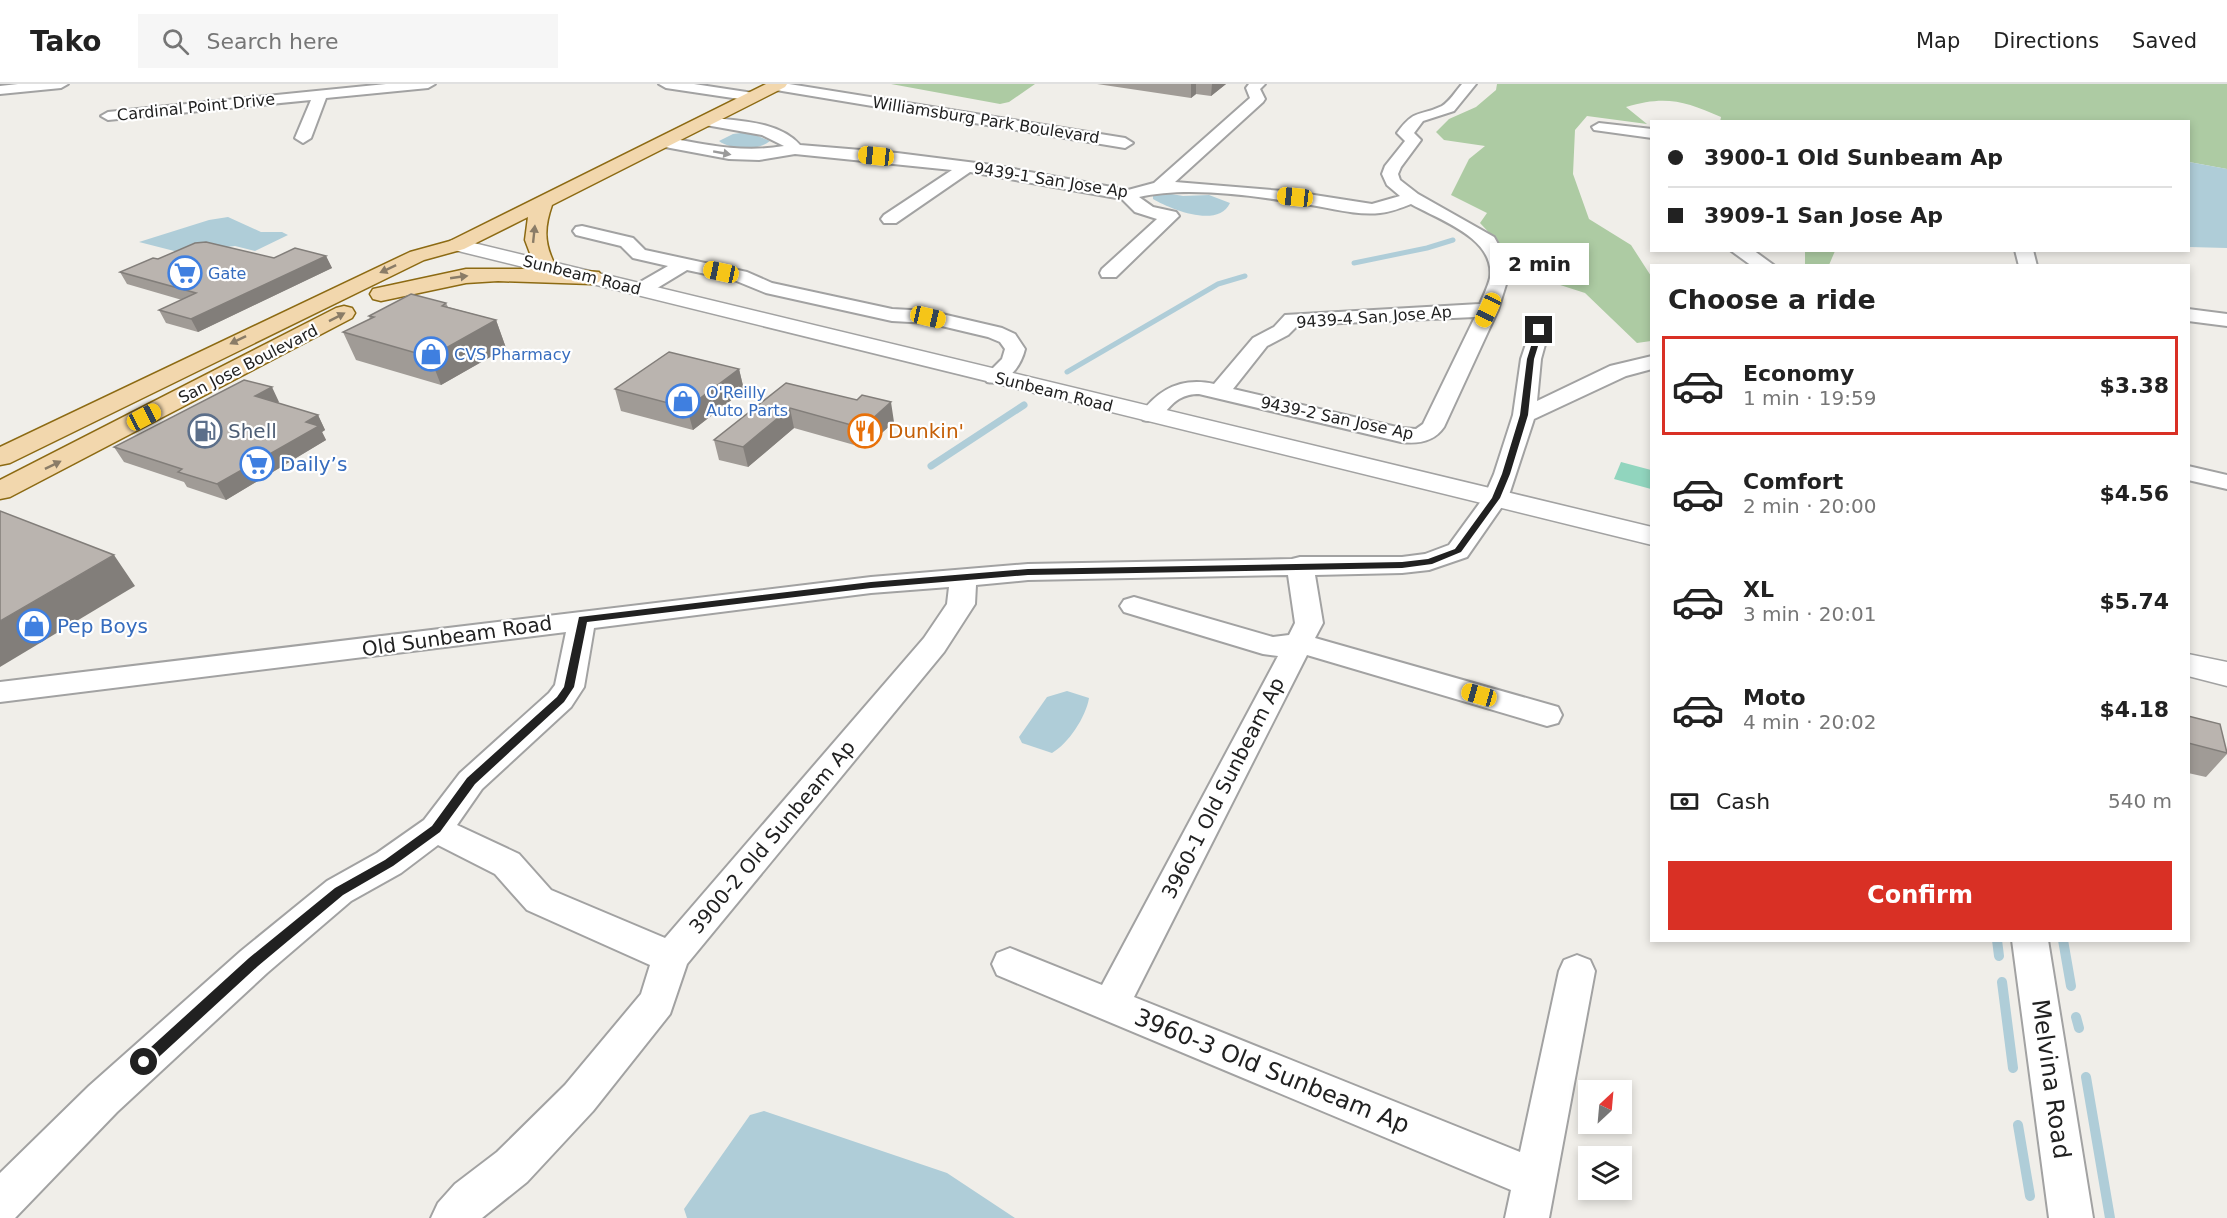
<!DOCTYPE html>
<meta charset="utf-8">
<style>
:root{--surface:#fff;--page:#f6f6f6;--text:#222;--muted:#767676;--line:#e0e0e0;--accent:#d93025}
body{margin:0;font-family:"DejaVu Sans",sans-serif;background:var(--page);color:var(--text);height:100vh;display:flex;flex-direction:column;font-size:22px;white-space:nowrap}
*{box-sizing:border-box;margin:0}
p{font-size:20px;color:var(--muted)}
.icon{flex:none;width:33px;height:33px;fill:none;stroke:currentColor;stroke-width:2;stroke-linecap:round;stroke-linejoin:round}
.map{position:relative;flex:1;overflow:hidden}
.panel{position:absolute;left:1650px;top:180px;width:540px;height:678px;display:flex;flex-direction:column;background:var(--surface);border-radius:0px;box-shadow:0 3px 9px #0003}
.panel>*{flex:none}
.banner{position:absolute;left:1650px;top:36px;width:540px;height:132px;border-radius:0px;box-shadow:0 3px 9px #0003;display:grid;align-content:center;height:132px;padding:0 18px;background:var(--surface)}
.needle{width:39px;rotate:26deg}
.controls{position:absolute;left:1578px;top:996px;display:grid;gap:12px}
.controls a{display:grid;place-items:center;width:54px;height:54px;border-radius:0px;background:var(--surface);box-shadow:0 3px 9px #0003;font-size:30px}
.end{position:absolute;width:27px;height:27px;margin:-14px;border:8px solid #212121;background:#fff;box-shadow:0 0 0 3px #fff}
.from{border-radius:50%}
.bubble{position:absolute;height:42px;border-radius:0px;background:var(--surface);box-shadow:0 3px 9px #0003;font-size:20px;font-weight:800;line-height:42px;text-align:center}
.car{position:absolute;width:18px;height:36px;margin:-18px -9px;border-radius:8px;box-shadow:0 0 4px 2px #0007;background:linear-gradient(#f5c518 24%,#345 0 40%,#f5c518 0 76%,#345 0 86%,#f5c518 0)}
.banner b{display:flex;align-items:center;gap:21px;height:57px;font-size:22px}
.banner b+b{border-top:2px solid var(--line)}
.banner i{width:15px;height:15px;background:var(--text)}
ul{padding:0;list-style:none}
li{display:flex;align-items:center;gap:18px;height:99px;margin:0 12px 9px;padding:0 6px;border:3px solid transparent;border-radius:0px}
li div{flex:1}
li b{display:block;font-size:22px}
li em{font-style:normal;font-weight:800}
li.selected{border-color:var(--accent)}
li>.icon{width:54px;height:54px;stroke-width:1.5}
h2{padding:0 18px;font-size:27px;line-height:72px}
.pay{display:flex;align-items:center;gap:15px;height:66px;padding:0 18px;font-size:22px}
.pay p{margin-inline-start:auto}
.action{display:flex;gap:12px;margin-top:auto;padding:12px 18px}
.action a{flex:1;height:69px;border-radius:0px;background:var(--accent);color:#fff;font-size:24px;font-weight:800;line-height:69px;text-align:center}
header{display:flex;align-items:center;gap:36px;box-sizing:border-box;height:84px;padding:0 30px;background:var(--surface);border-bottom:2px solid var(--line)}
header strong{font-size:28px}
nav{display:flex;gap:33px;margin-inline-start:auto;font-size:21px}
.search{width:420px;height:54px;background:var(--page);display:flex;align-items:center;gap:15px;box-sizing:border-box;padding:0 21px;border-radius:0px;color:var(--muted);font-size:22px}
.map>svg:first-child{display:block}
.forest{fill:#adcba3}
.pitch{fill:#91d5be}
.water{fill:#afcdd8}
.lines{fill:none;stroke-linecap:round;stroke-linejoin:round}
.stream-far2{stroke:#afcdd8;stroke-width:5}
.stream-far1{stroke:#afcdd8;stroke-width:7}
.stream{stroke:#afcdd8;stroke-width:10}
.minor-casing{stroke:#a2a2a2;stroke-width:4}
.tertiary-casing{stroke:#a2a2a2;stroke-width:3}
.primary-casing{stroke:#8c6a13;stroke-width:3}
.minor{fill:#fff;fill-rule:evenodd}
.tertiary{fill:#fff;fill-rule:evenodd}
.primary{fill:#f2d7ad;fill-rule:evenodd}
.wall{fill:#a09b96}
.shaded-wall{fill:#827e7a}
.building{fill:#bab4af;stroke:#827e7a;stroke-width:1.5}
.oneway{fill:#9b9b9b}
.oneway2{fill:#8a7c67}
.route{fill:#212121}
.labels{text-anchor:middle;dominant-baseline:central;stroke-width:4.5;stroke-linejoin:round;paint-order:stroke}
.far-street-label{font-size:16px;fill:#212121;stroke:#fff}
.far-shop-label{font-size:16px;fill:#366cbe;stroke:#fff;text-anchor:start}
.service-label{font-size:20px;fill:#4e5e75;stroke:#fff;text-anchor:start}
.food-label{font-size:20px;fill:#c56008;stroke:#fff;text-anchor:start}
.shop-label{font-size:20px;fill:#366cbe;stroke:#fff;text-anchor:start}
.street-label{font-size:20px;fill:#212121;stroke:#fff}
.near-street-label{font-size:24px;fill:#212121;stroke:#fff}
</style>
<header>
<strong>Tako</strong>
<div class="search"><svg class="icon" aria-label="search" viewBox="0 0 24 24"><circle cx="10" cy="10" r="6"/><path d="M15 15l6 6"/></svg>Search here</div>
<nav><a>Map</a><a>Directions</a><a>Saved</a></nav>
</header>
<div class="map">
<svg width="2227" height="1134" viewBox="0 0 2227 1134">
<rect width="100%" height="100%" fill="#f0eee9"/>
<!-- forest -->
<path class="forest" d="M891 0H1035L1009 18 1000 20Z
M1497 0H2227V85L2189 78 2188 38H1720L1721 33C1685 17 1665 11 1626 23L1647 40 1587 32 1575 46 1573 90 1589 135 1631 161 1651 192V257L1637 259 1585 209 1529 191 1480 139 1487 129 1451 111 1469 75 1485 62 1444 56 1436 48 1449 35 1476 23 1496 6Z
M1805 167V166L1835 167 1829 181 1805 182Z"/>
<!-- pitch -->
<path class="pitch" d="M1621 378 1651 386V405L1614 395Z"/>
<!-- water -->
<path class="water" d="M748 48 770 57C758 67 731 66 719 57L733 50Z
M2189 78 2227 85V164L2189 163Z
M1160 108 1183 112 1209 111 1230 119C1218 145 1170 125 1153 115V111Z
M228 133 261 148H282L288 151 255 167 235 162 201 166 190 171 139 158 209 136Z
M1067 607 1089 614C1086 633 1068 660 1052 669L1022 659 1019 653 1047 613Z
M764 1027 947 1089 1015 1134H687L684 1125 750 1031Z"/>
<g class="lines">
<!-- stream-far2 -->
<path class="stream-far2" d="M1354 179 1427 164 1453 156
M1067 288 1218 200 1245 192"/>
<!-- stream-far1 -->
<path class="stream-far1" d="M931 382 1024 321"/>
<!-- stream -->
<path class="stream" d="M1997 856 1999 872
M2063 856 2071 902
M2002 898 2013 984
M2076 933 2079 944
M2086 993 2110 1134
M2018 1041 2030 1112"/>
<!-- minor casing -->
<g class="minor-casing">
<path id="minor" d="M18 0H68L61 4 0 10V2Z
M386 0H435L428 4 326 14 311 54 303 59 295 54 311 16 108 36 101 32 108 28Z
M659 0H694L753 9 760 13 753 17 666 4Z
M770 0H789L1125 54 1133 59 1125 64 776 6 771 5Z
M1249 0H1265L1260 5 1265 15 1263 18 1175 98 1295 108 1372 120 1400 112 1387 101 1382 90 1385 82 1405 57 1397 49C1415 24 1419 33 1442 22 1449 18 1456 7 1462 0H1476L1454 27 1423 37 1414 49 1421 56 1401 83 1398 90 1400 96 1418 110 1494 153 1507 176 1508 194 1498 226 1444 343C1434 358 1418 360 1401 358L1199 310C1192 310 1186 311 1179 315 1165 323 1162 341 1143 336L1140 331C1158 305 1182 293 1214 300L1253 254 1274 243 1285 231 1480 220C1483 212 1488 203 1490 194 1496 154 1439 136 1411 120 1401 124 1391 128 1380 129 1354 132 1324 122 1298 119 1251 111 1185 102 1139 113L1153 123 1176 128 1179 132 1116 193H1102L1100 189 1102 185 1157 135 1135 128 1122 115 970 88 896 139H884L881 135 884 131 952 86 795 70 759 76 729 75 665 63 657 58 665 53C706 61 743 69 784 62L762 51 700 40 698 37 700 34 705 33C735 37 778 36 800 61L897 69 992 81 1128 106 1154 99 1250 14 1246 4ZM1475 233 1423 340 1416 345 1401 344 1233 305 1267 262 1288 251 1298 241Z
M1599 39 1652 45V54L1594 46 1592 43Z
M582 142 633 154 645 166 747 188 772 199 892 225 929 227 1002 244 1015 250 1025 265C1021 282 1007 302 987 298L984 293 1002 275 1005 265 1000 258 988 253 929 239 892 237 766 209 734 196 687 186 649 209H635L632 205 635 201 668 182 633 174 621 162 576 151 573 147 576 143Z
M1730 166H1753L1775 182H1752Z
M2015 166H2033L2037 182H2019Z
M2188 225 2227 230V242L2188 237Z
M1539 240 1546 242 1549 246 1541 275 1537 317 1610 282 1652 272V285L1626 292 1534 335 1508 414 1467 473 1429 486 1402 489 1315 491 1323 539 1315 554 1558 623 1562 631 1558 639 1547 642 1307 571 1134 913 1520 1068 1559 887 1564 876 1577 871 1590 876 1595 887 1549 1134H1505L1511 1106 997 891 992 880 997 869 1010 864 1102 901 1278 572 1263 570 1124 528 1120 522 1124 516 1134 513 1273 553 1289 551 1295 539 1288 491 1028 496 976 501 975 520 944 568 687 880 670 930 593 1027 527 1098 482 1134H431L438 1119 455 1100 497 1068 565 1001 641 910 650 881 527 826 495 790 438 761 401 789 351 817 267 889 117 1028 15 1134H0V1089L89 1002 241 867 327 797 377 769 424 736 460 689 549 609 555 601 566 548 0 618V598L871 493 1028 480 1292 475 1300 473H1402L1425 470 1449 461 1484 413 1494 390 1513 331 1521 275 1532 242ZM949 503 947 520 924 554 665 854 551 806 519 770 457 741 482 705 571 623 584 603 594 544 871 509Z
M2188 382 2227 391V405L2188 396Z
M2012 856H2048L2093 1134H2049Z"/>
</g>
<!-- tertiary casing -->
<g class="tertiary-casing">
<path id="tertiary" d="M457 155 1652 443V461L450 165 447 161 450 157Z
M2188 570 2227 578V602L2188 592Z"/>
</g>
<!-- primary casing -->
<g class="primary-casing">
<path id="primary" d="M766 0H787L785 3 552 121C544 144 544 159 555 181L552 185 599 188 602 193 599 198 591 200 498 197 466 199 381 217 373 215 370 210 373 205 466 185H536L525 156 528 133 464 165 424 176 10 379 0 381V363L410 168 450 157Z
M344 222 352 224 355 229 352 234 10 413 0 415V396L336 224Z"/>
</g>
<!-- minor -->
<use href="#minor" class="minor"/>
<!-- tertiary -->
<use href="#tertiary" class="tertiary"/>
<!-- primary -->
<use href="#primary" class="primary"/>
</g>
<!-- wall -->
<path class="wall" d="M1097 0H1226L1211 12 1196 10 1191 14Z
M326 172 332 184 198 248 166 239 159 226 182 216 127 200 120 188 158 175 274 174Z
M446 219 448 223 496 236 506 264 441 301 356 276 343 248 370 235 369 232Z
M739 285 744 306 693 346 621 327 615 305Z
M786 299 894 338 865 364 794 344 748 383 719 376 714 356Z
M279 318 278 319 318 331 325 346 322 348 326 356 226 416 187 403 184 398 124 378 114 363Z
M2188 632 2227 667V670L2206 693 2188 689Z"/>
<!-- shaded-wall -->
<path class="shaded-wall" d="M1191 0H1196V10L1191 14Z
M1212 0H1226L1211 12Z
M326 172 332 184 198 248 191 235Z
M496 236 506 264 441 301 430 273Z
M739 285 744 306 693 346 687 324Z
M272 303 279 318 263 327 255 312Z
M891 318 894 338 865 364 862 344Z
M790 324 794 344 748 383 743 363Z
M318 331 325 346 322 348 326 356 226 416 217 400 306 338Z
M114 471 135 502 0 583V537Z"/>
<!-- building -->
<path class="building" d="M206 158 274 174 295 164 326 172 191 235 159 226 196 209 120 188 153 174 158 175 195 159Z
M411 210 446 219 442 222 496 236 430 273 343 248 374 233 369 232Z
M669 268 739 285 687 324 615 305Z
M244 296 272 303 255 312 318 331 306 338 319 342 217 400 178 388 182 385 114 363Z
M786 299 857 316 862 311 891 318 862 344 790 324 743 363 714 356Z
M0 427 114 471 0 537Z
M2188 632 2220 640 2227 669 2188 659Z"/>
<!-- one-way arrows -->
<defs><path id="oneway-solid" d="M-6-.8H1V-3.2L6.5 0L1 3.2V.8H-6Z" transform="scale(1.5)"/></defs>
<use class="oneway" href="#oneway-solid" transform="translate(722 69) rotate(10)"/>
<g class="oneway2">
<use href="#oneway-solid" transform="translate(534 150) rotate(-84)"/>
<use href="#oneway-solid" transform="translate(388 185) rotate(155)"/>
<use href="#oneway-solid" transform="translate(459 193) rotate(-8)"/>
<use href="#oneway-solid" transform="translate(337 233) rotate(-27)"/>
<use href="#oneway-solid" transform="translate(238 256) rotate(154)"/>
<use href="#oneway-solid" transform="translate(53 381) rotate(-26)"/>
</g>
<!-- route -->
<path class="route" d="M1539 244 1543 246 1534 275 1528 331 1510 390 1500 414 1461 468 1432 480 1402 484 1028 491 871 504 587 538 574 603 564 618 475 700 440 748 393 782 343 811 258 882 149 982H139L137 978 139 974 249 874 335 804 385 776 432 742 467 694 557 613 564 603 579 533 871 498 1028 485 1402 478 1428 475 1455 465 1492 414 1502 390 1520 331 1527 275 1536 246Z"/>
<!-- icons -->
<defs>
<g id="supermarket-ring" transform="scale(1.725)"><circle r="9.5" fill="#fff" stroke="#3f7fe0" stroke-width="1.5"/><path d="M-6-5.5h2.5l.6 2H6L4.5 2H-2.5L-4.4-4H-6ZM-1.5 3.2a1.3 1.3 0 1 0 .1 0ZM3 3.2a1.3 1.3 0 1 0 .1 0Z" fill="#3f7fe0"/></g>
<g id="shop-ring" transform="scale(1.725)"><circle r="9.5" fill="#fff" stroke="#3f7fe0" stroke-width="1.5"/><path d="M-5-2.5h2.3a2.7 3.5 0 0 1 5.4 0H5L5.5 6h-11ZM-1.5-2.5h3a1.5 2.3 0 0 0-3 0Z" fill="#3f7fe0"/></g>
<g id="fuel-ring" transform="scale(1.725)"><circle r="9.5" fill="#fff" stroke="#5c6f8a" stroke-width="1.5"/><path d="M-5.5-6h7V0h2V4h1.3V-2.5L3-4.5l.8-.8L6-3V5H2.5V1h-1V6h-7ZM-4.2-4.7v3.2H.2V-4.7Z" fill="#5c6f8a"/></g>
<g id="restaurant-ring" transform="scale(1.725)"><circle r="9.5" fill="#fff" stroke="#e8710a" stroke-width="1.5"/><path d="M-5-6h1v4h1v-4h1v4h1v-4h1v5L-1.5 .5V6h-2V.5L-5-1ZM5-6V6H3V1.5H1.5Q1.5-4 5-6Z" fill="#e8710a"/></g>
</defs>
<g fill-rule="evenodd">
<use href="#supermarket-ring" x="185" y="189"/>
<use href="#shop-ring" x="431" y="270"/>
<use href="#shop-ring" x="683" y="317"/>
<use href="#fuel-ring" x="205" y="347"/>
<use href="#restaurant-ring" x="865" y="347"/>
<use href="#supermarket-ring" x="257" y="380"/>
<use href="#shop-ring" x="34" y="542"/>
</g>
<g class="labels">
<!-- far-street labels -->
<g class="far-street-label">
<text transform="translate(196 23) rotate(-6)">Cardinal Point Drive</text>
<text transform="translate(986 36) rotate(9)">Williamsburg Park Boulevard</text>
<text transform="translate(1051 96) rotate(9)">9439-1 San Jose Ap</text>
<text transform="translate(582 191) rotate(14)">Sunbeam Road</text>
<text transform="translate(1374 233) rotate(-4)">9439-4 San Jose Ap</text>
<text transform="translate(248 280) rotate(-27)">San Jose Boulevard</text>
<text transform="translate(1054 308) rotate(14)">Sunbeam Road</text>
<text transform="translate(1337 334) rotate(12)">9439-2 San Jose Ap</text>
</g>
<!-- far-shop labels -->
<g class="far-shop-label">
<text x="208" y="189">Gate</text>
<text x="454" y="270">CVS Pharmacy</text>
<text x="706" y="308">O'Reilly<tspan x="706" dy="18">Auto Parts</tspan></text>
</g>
<!-- service labels -->
<g class="service-label">
<text x="228" y="347">Shell</text>
</g>
<!-- food labels -->
<g class="food-label">
<text x="888" y="347">Dunkin'</text>
</g>
<!-- shop labels -->
<g class="shop-label">
<text x="280" y="380">Daily’s</text>
<text x="57" y="542">Pep Boys</text>
</g>
<!-- street labels -->
<g class="street-label">
<text transform="translate(457 552) rotate(-8)">Old Sunbeam Road</text>
<text transform="translate(1223 704) rotate(-63)">3960-1 Old Sunbeam Ap</text>
<text transform="translate(772 753) rotate(-50)">3900-2 Old Sunbeam Ap</text>
</g>
<!-- near-street labels -->
<g class="near-street-label">
<text transform="translate(1272 987) rotate(22)">3960-3 Old Sunbeam Ap</text>
<text transform="translate(2051 995) rotate(82)">Melvina Road</text>
</g>
</g>
</svg>
<div class="controls">
<a><svg class="needle" viewBox="-14 -14 28 28"><path d="M0-13l5 13h-10z" fill="#e53935"/><path d="M0 13l5-13h-10z" fill="#767676"/></svg></a>
<a><svg class="icon" aria-label="layers" viewBox="0 0 24 24"><path d="M12 4l9 5-9 5-9-5zM3 14l9 5 9-5"/></svg></a>
</div>
<i class="end from" style="left:144px;top:978px"></i>
<i class="end" style="left:1539px;top:246px"></i>
<div class="bubble" style="left:1490px;top:159px;width:99px">2 min</div>
<i class="car" style="left:876px;top:72px;rotate:276deg"></i>
<i class="car" style="left:1295px;top:113px;rotate:276deg"></i>
<i class="car" style="left:721px;top:188px;rotate:282deg"></i>
<i class="car" style="left:1488px;top:226px;rotate:205deg"></i>
<i class="car" style="left:928px;top:233px;rotate:103deg"></i>
<i class="car" style="left:144px;top:333px;rotate:62deg"></i>
<i class="car" style="left:1479px;top:611px;rotate:286deg"></i>
<div class="banner">
<b><i class="from"></i>3900-1 Old Sunbeam Ap</b>
<b><i></i>3909-1 San Jose Ap</b>
</div>
<section class="panel">
<h2>Choose a ride</h2>
<ul>
<li class="selected"><svg class="icon" aria-label="car" viewBox="0 0 24 24"><path d="M5 17H2v-5l4-1 3-4h7l3 4 3 1v5h-3M9 17h6M6 11h13"/><circle cx="7" cy="17" r="2"/><circle cx="17" cy="17" r="2"/></svg><div><b>Economy</b><p>1 min · 19:59</p></div><em>$3.38</em></li>
<li><svg class="icon" aria-label="car" viewBox="0 0 24 24"><path d="M5 17H2v-5l4-1 3-4h7l3 4 3 1v5h-3M9 17h6M6 11h13"/><circle cx="7" cy="17" r="2"/><circle cx="17" cy="17" r="2"/></svg><div><b>Comfort</b><p>2 min · 20:00</p></div><em>$4.56</em></li>
<li><svg class="icon" aria-label="car" viewBox="0 0 24 24"><path d="M5 17H2v-5l4-1 3-4h7l3 4 3 1v5h-3M9 17h6M6 11h13"/><circle cx="7" cy="17" r="2"/><circle cx="17" cy="17" r="2"/></svg><div><b>XL</b><p>3 min · 20:01</p></div><em>$5.74</em></li>
<li><svg class="icon" aria-label="car" viewBox="0 0 24 24"><path d="M5 17H2v-5l4-1 3-4h7l3 4 3 1v5h-3M9 17h6M6 11h13"/><circle cx="7" cy="17" r="2"/><circle cx="17" cy="17" r="2"/></svg><div><b>Moto</b><p>4 min · 20:02</p></div><em>$4.18</em></li>
</ul>
<div class="pay"><svg class="icon" aria-label="cash" viewBox="0 0 24 24"><path d="M3 7h18v10H3z"/><circle cx="12" cy="12" r="2"/></svg>Cash<p>540 m</p></div>
<div class="action"><a>Confirm</a></div>
</section>
</div>
